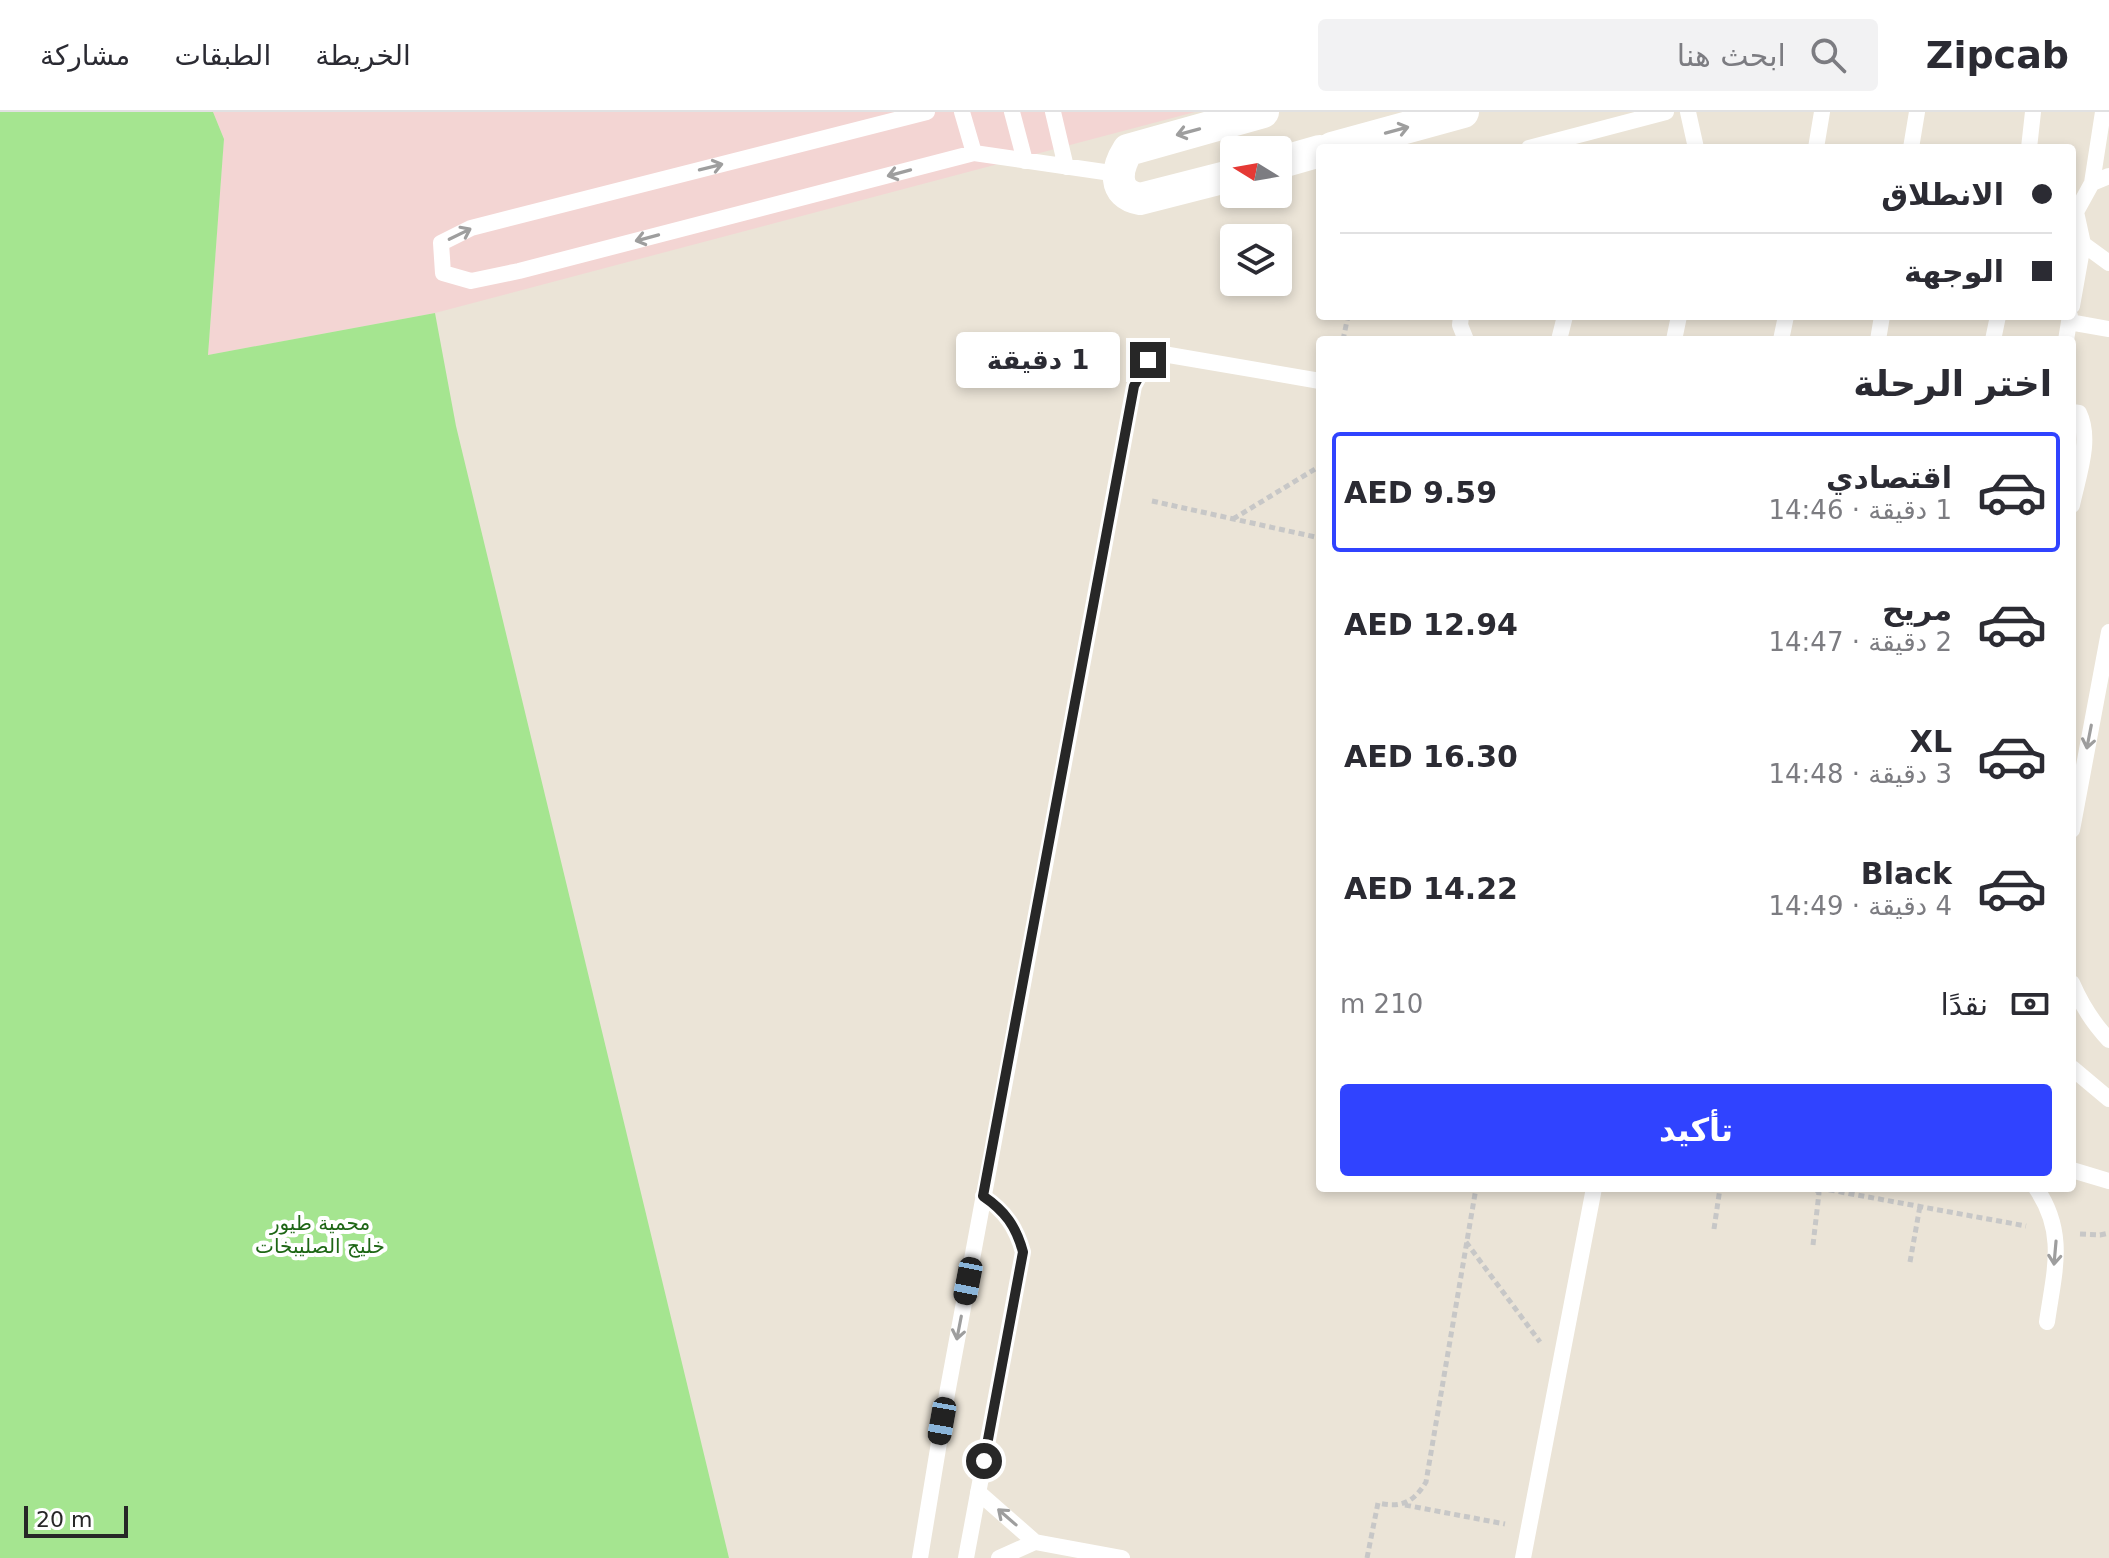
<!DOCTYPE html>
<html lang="ar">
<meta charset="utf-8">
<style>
:root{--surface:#fff;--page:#f2f2f3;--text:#2b2b33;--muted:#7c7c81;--line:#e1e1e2;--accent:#3043ff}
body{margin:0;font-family:"DejaVu Sans","Noto Sans Arabic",sans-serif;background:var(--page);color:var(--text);direction:rtl;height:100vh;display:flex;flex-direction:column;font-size:30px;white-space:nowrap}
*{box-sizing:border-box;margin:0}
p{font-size:26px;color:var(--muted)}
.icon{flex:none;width:44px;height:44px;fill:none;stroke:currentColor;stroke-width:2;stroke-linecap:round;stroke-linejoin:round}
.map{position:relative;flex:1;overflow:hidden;direction:ltr}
.side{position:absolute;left:1316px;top:224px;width:760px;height:856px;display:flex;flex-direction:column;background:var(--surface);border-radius:8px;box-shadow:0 4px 12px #0003;direction:rtl}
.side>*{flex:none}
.top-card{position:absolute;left:1316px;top:32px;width:760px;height:176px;border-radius:8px;box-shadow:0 4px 12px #0003;direction:rtl;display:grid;align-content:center;height:176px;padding:0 24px;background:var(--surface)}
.needle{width:52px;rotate:281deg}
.buttons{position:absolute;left:1220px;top:24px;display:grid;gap:16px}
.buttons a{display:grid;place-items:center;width:72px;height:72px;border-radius:8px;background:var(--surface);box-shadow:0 4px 12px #0003;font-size:40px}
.scale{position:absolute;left:24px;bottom:20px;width:104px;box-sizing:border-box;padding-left:8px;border:4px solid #272727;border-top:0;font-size:22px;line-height:28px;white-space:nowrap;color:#272727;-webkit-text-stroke:6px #fff;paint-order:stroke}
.end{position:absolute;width:36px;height:36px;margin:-18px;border:10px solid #272727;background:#fff;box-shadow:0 0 0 4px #fff}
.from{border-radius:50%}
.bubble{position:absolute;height:56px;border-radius:8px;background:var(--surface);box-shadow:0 4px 12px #0003;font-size:26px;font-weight:700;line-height:56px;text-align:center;direction:rtl}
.car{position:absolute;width:24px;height:48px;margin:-24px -12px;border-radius:10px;box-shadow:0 0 6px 2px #0007;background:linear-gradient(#222 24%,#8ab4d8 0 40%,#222 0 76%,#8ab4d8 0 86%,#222 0)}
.top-card b{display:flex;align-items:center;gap:28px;height:76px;font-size:30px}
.top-card b+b{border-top:2px solid var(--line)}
.top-card i{width:20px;height:20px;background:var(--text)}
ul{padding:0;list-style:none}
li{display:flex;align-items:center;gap:24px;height:120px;margin:0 16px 12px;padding:0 8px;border:4px solid transparent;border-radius:8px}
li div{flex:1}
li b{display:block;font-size:30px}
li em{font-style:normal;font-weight:700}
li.current{border-color:var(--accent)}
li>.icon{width:72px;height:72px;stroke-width:1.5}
h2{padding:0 24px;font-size:36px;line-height:96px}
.pay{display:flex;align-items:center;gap:20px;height:88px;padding:0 24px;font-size:30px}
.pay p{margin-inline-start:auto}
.primary-button{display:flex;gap:16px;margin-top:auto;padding:16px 24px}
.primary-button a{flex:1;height:92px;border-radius:8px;background:var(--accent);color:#fff;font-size:32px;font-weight:700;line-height:92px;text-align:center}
header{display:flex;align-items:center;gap:48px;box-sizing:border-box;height:112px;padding:0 40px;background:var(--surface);border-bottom:2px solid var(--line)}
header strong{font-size:38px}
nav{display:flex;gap:44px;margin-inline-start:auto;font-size:28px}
.search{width:560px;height:72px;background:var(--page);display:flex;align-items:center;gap:20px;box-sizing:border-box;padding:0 28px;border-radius:8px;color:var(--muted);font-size:30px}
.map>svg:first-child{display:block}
.medical{fill:#f3d5d3}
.grass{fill:#a5e590}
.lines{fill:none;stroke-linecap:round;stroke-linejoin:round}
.path{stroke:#c7c7c7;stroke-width:5;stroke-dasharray:6 4;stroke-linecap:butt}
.lane{stroke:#fff;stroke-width:16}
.street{stroke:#fff;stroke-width:32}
.oneway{stroke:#9e9e9e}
.route{stroke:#272727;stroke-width:10}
.labels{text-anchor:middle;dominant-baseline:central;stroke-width:8;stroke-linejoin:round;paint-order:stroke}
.park-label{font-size:20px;fill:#1e6615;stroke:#fff}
</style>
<header>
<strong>Zipcab</strong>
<div class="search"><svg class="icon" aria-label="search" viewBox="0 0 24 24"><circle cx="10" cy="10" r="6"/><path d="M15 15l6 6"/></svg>ابحث هنا</div>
<nav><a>الخريطة</a><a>الطبقات</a><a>مشاركة</a></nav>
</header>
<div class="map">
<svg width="2109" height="1446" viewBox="0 0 2109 1446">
<rect width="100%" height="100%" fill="#ebe4d7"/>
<!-- medical -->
<path class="medical" d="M213 0H1195L435 201 208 243 224 27Z"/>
<!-- grass -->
<path class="grass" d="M0 0H213L224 27 208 243 435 201 456 314 729 1446H0Z"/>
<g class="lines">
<!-- path -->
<path class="path" d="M1343 228 1348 204
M1152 389 1320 426
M1233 407 1320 354
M1819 1076 2026 1114
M1714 1117 1720 1076
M2080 1122 2100 1123 2109 1121
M1466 1130 1540 1230
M1813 1133 1819 1081 1815 1076
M1910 1150 1920 1094
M1405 1393 1505 1412
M1367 1446 1378 1391C1401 1396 1413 1391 1426 1370L1476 1076"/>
<!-- lane -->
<path class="lane" d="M927 0 471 116 441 131 443 161 471 169 519 159 974 41 1118 62
M962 0 974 41
M1012 0 1025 49
M1053 0 1066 55
M1688 0 1696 36
M1529 36 1666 0
M1816 36 1822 0
M1911 36 1917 0
M2029 36 2033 0
M2092 71 2103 0
M2083 132 2109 151
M2072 194 2083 132 2076 100 2092 71 2109 64
M1461 204 1460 213 1466 228
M2069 210 2109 217
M1559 228 1565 204
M1674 228 1679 204
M1781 228 1786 204
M1878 228 1882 204
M1993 228 1998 204
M2066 228 2070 204
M2072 300 2079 301C2092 328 2078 364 2072 393
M2072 718 2109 520
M2072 871C2081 892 2093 911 2109 928
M2072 956 2109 987
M2072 1058 2109 1069
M2036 1076C2067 1121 2054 1160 2047 1210
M978 1380 1035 1430 1122 1446
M920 1446 947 1282 1134 274 1148 248 1169 243 1320 269
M966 1446 1023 1140C1016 1115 1005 1099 983 1084
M999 1446 1035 1430
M1523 1446 1594 1076"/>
<!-- street -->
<path class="street" d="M1332 36 1463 0
M1278 51 1320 39
M1234 63 1140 87C1112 82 1116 57 1128 38L1263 0"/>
</g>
<!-- one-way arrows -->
<defs><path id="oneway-shaft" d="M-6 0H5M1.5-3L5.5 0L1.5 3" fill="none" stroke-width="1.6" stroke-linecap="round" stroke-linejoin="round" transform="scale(2)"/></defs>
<g class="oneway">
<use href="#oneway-shaft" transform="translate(1397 18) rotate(-15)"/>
<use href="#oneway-shaft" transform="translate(1188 20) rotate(165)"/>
<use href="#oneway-shaft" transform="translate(711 55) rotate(-14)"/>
<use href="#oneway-shaft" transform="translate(899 61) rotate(165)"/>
<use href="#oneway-shaft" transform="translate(460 122) rotate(-26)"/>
<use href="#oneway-shaft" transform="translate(647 126) rotate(165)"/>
<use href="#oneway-shaft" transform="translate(2089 625) rotate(101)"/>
<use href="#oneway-shaft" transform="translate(2055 1141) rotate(95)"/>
<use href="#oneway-shaft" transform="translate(959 1216) rotate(101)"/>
<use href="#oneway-shaft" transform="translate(1007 1405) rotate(-139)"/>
</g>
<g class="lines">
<!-- route -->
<path class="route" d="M984 1349 1023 1140C1016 1114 1005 1099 983 1084L1134 274 1148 248"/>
</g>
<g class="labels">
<!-- park labels -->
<g class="park-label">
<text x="320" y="1111">محمية طيور<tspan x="320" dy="23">خليج الصليبخات</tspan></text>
</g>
</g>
</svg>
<div class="buttons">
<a><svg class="needle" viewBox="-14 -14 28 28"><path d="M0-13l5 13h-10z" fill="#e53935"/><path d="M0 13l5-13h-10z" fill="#7c7c81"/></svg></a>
<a><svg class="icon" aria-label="layers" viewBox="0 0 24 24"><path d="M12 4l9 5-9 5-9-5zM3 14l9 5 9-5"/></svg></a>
</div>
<div class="scale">20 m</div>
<i class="end from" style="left:984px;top:1349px"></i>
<i class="end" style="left:1148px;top:248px"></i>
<div class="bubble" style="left:956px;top:220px;width:164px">1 دقيقة</div>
<i class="car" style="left:968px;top:1169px;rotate:191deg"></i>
<i class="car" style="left:942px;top:1309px;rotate:190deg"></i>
<div class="top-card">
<b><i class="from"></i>الانطلاق</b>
<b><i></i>الوجهة</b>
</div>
<section class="side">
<h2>اختر الرحلة</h2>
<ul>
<li class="current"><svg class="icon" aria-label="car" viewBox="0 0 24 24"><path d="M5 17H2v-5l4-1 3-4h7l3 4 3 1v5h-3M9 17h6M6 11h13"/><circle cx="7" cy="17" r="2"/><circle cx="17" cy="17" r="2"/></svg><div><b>اقتصادي</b><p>1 دقيقة · 14:46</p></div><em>AED 9.59</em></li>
<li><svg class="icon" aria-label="car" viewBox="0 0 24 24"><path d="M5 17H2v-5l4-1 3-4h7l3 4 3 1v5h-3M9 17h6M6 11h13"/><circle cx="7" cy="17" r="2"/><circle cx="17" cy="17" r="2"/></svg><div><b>مريح</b><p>2 دقيقة · 14:47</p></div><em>AED 12.94</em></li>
<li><svg class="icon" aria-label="car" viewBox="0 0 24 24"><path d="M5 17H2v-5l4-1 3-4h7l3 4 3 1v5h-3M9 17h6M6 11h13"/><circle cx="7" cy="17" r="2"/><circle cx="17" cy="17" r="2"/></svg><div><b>XL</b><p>3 دقيقة · 14:48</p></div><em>AED 16.30</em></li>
<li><svg class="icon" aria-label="car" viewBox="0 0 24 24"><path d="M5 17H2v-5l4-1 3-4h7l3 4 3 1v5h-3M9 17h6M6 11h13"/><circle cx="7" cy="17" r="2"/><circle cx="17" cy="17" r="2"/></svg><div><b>Black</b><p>4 دقيقة · 14:49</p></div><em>AED 14.22</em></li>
</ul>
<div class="pay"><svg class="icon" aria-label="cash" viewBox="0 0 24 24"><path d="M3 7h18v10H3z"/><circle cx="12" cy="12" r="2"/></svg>نقدًا<p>210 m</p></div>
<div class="primary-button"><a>تأكيد</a></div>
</section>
</div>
